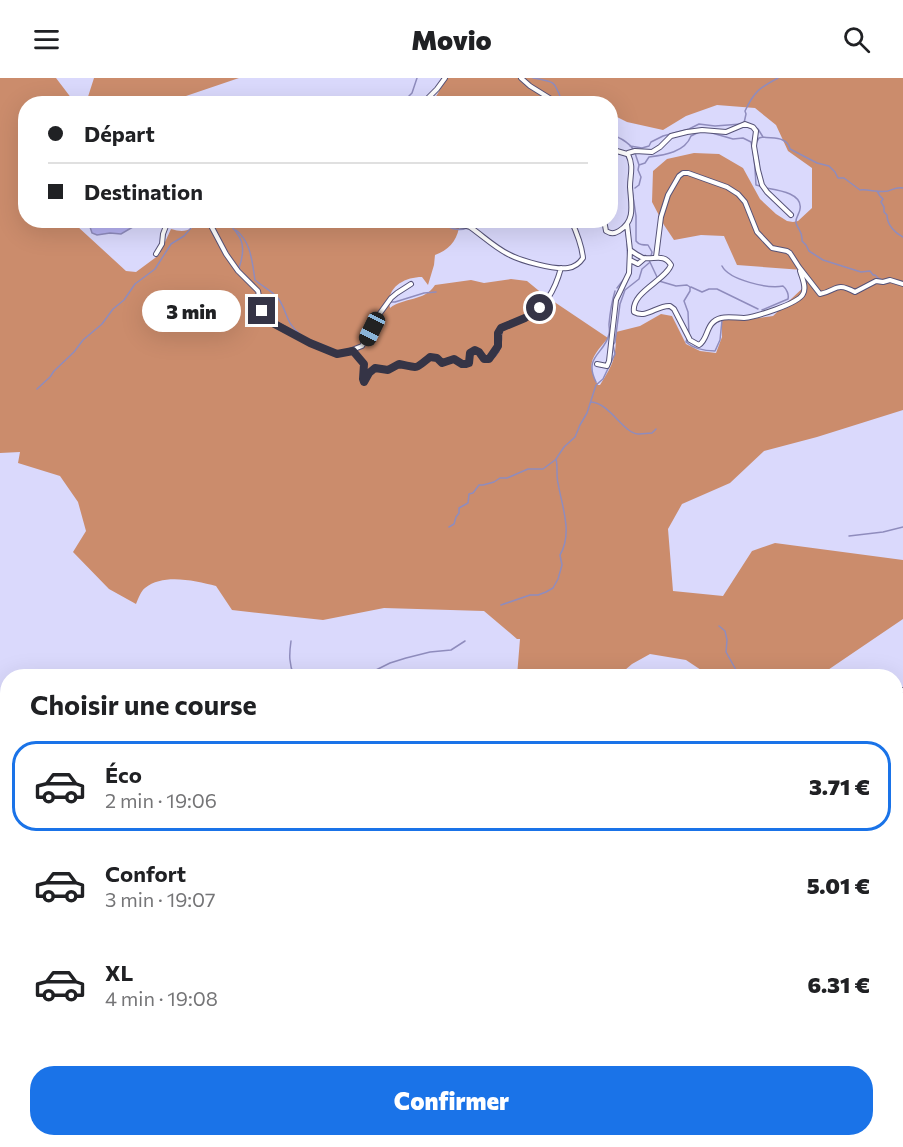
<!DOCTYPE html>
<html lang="fr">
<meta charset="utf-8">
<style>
:root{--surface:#fff;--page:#f6f6f6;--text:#202124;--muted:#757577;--line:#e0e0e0;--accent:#1a73e8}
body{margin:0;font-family:Commissioner,sans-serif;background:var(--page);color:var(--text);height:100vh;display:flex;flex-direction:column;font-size:22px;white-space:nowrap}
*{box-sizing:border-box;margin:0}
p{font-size:20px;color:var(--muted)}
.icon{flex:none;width:33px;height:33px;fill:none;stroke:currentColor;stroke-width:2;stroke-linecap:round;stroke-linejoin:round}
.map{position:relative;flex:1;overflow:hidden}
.side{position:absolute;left:0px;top:591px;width:903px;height:478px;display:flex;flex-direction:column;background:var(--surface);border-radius:24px 24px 0 0;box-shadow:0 6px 24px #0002}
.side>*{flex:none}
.guide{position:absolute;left:18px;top:18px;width:600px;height:132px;border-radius:24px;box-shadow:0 6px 24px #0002;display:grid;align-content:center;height:132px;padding:0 30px;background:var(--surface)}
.end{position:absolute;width:27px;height:27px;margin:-14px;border:8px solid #353446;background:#fff;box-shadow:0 0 0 3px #fff}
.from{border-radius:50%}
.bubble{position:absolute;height:42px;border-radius:21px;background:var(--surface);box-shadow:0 6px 24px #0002;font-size:20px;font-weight:800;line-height:42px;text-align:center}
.car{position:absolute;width:18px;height:36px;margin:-18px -9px;border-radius:8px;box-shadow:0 0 4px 2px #0007;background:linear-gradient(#222 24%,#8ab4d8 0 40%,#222 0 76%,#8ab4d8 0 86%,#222 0)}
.guide b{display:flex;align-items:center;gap:21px;height:57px;font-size:22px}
.guide b+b{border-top:2px solid var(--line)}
.guide i{width:15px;height:15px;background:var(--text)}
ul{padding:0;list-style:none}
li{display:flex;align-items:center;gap:18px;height:90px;margin:0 12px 9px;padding:0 18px;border:3px solid transparent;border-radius:24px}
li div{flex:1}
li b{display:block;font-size:22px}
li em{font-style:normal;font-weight:800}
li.active{border-color:var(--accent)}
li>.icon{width:54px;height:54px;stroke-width:1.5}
h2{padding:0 30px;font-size:27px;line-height:72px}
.cta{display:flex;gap:12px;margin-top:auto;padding:12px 30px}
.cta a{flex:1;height:69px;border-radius:24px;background:var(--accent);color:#fff;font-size:24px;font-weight:800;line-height:69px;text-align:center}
header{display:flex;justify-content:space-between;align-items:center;height:78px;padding:0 30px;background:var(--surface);font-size:27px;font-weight:800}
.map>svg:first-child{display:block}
.forest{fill:#cb8c6c}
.water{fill:#b5b1f0;stroke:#8f8cbd;stroke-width:1.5}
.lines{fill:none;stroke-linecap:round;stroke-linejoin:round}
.stream{stroke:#8f8cbd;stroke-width:1.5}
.minor-casing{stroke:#555277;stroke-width:6}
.major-casing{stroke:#555277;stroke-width:8}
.minor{stroke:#fff;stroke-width:4}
.major{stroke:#fff;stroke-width:5}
.route{stroke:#353446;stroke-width:8}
</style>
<header><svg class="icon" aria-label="menu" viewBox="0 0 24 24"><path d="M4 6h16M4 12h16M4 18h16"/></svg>Movio<svg class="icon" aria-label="search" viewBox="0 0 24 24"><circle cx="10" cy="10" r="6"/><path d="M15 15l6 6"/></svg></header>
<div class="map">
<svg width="903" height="1069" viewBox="0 0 903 1069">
<rect width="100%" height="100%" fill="#dad9fc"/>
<!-- forest -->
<path class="forest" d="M0 0H56L75 25 26 26V142L77 143V148L126 193 136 194 159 177 171 151C184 155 191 153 200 143H447L449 146 459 150C456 164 448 172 435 177L434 187 428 207 422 199C404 199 385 210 390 230 404 219 424 224 435 207L471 202 484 205 511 201 527 203 544 217 608 260C593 278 585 285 598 307H600C614 285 616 279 616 254L640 248 661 236 672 238 686 266 700 273 716 275 722 259 721 242H742L773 238 806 207 803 192 737 187 724 158 701 157 674 162 664 147 652 124 653 93 667 81 694 75 719 76 743 90 760 121 776 136 787 143 793 144 798 143 812 130V90L788 73 776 47 755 30 717 27 686 38 663 52 627 44 611 36 610 26 589 25 583 23 563 26 432 25 447 0H903V332L817 359 764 373 730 405 682 426 668 451 673 513 723 518 752 473 775 465 903 482V541L819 598H710L686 582 650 576 632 586 618 598H517L520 561H517L484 533 384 530 323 542 232 532 216 508C195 503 164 495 145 510 141 513 138 521 136 526L109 511 73 474 86 453 78 424 60 398 18 385 20 374 0 375Z
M94 0H239L186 18V25H86Z
M896 705 903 709V895L901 891 896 896Z
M0 825 8 830V1062H524L510 1069H0Z"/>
<!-- water -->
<path class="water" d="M88 143 142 142 143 143 121 156 110 155 97 157 92 155Z"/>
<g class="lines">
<!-- stream -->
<path class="stream" d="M533 0C557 4 554 3 563 26
M406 21 412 15 417 0
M744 45 746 36 745 33C754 14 759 10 778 0
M754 48 758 51 763 59C773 61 787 58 790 71L817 85 829 88 835 94 838 100H844L860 112C869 111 878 115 888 113 894 111 896 109 903 110
M610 55C619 60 628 63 633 71
M712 55 733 61 743 60 751 64C755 78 755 93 756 107L760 108
M756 65 759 60 763 59
M630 68 642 70 649 68 651 64 663 58 689 51 699 46 715 48 741 46
M757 75 759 85
M630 77 635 75 639 87 638 92 641 99 639 107 635 110
M626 78 629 83
M639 87 645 85 649 79C665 77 685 74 691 58L699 54
M766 110C777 112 803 115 800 131 800 135 795 140 796 145 798 152 803 153 802 163L806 167 809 173 823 182 861 194 870 193 873 197H875L878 200 882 202
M632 112 636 138V163C639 167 643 167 648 167L652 174 651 178
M877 113 880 118 883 121 881 124 884 129V134L887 137C887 147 895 155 903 159
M225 142C242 158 247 167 239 190L241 194
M441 142C446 150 458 154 467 150
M625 151 627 161
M236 152C251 164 252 183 255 202 262 208 272 213 278 220 288 234 285 245 301 257
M627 166 628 182
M649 182 657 199
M722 188C729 202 768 211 783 208 787 211 789 217 788 221L762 232
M245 197 258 211
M659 203 676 208 687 207 690 209V213L684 223 688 234 689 256
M691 209 702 214 709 211H717L758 231
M617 210 624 201
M391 224H395L424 215 436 214
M305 260 335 272
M687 261 686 264C694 271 704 273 715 273L720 262 722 242
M596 304C583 278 605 276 609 256 610 252 609 250 609 246 610 235 612 223 615 213
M37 311 50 299 54 293 74 274 83 262 102 246 113 231 124 222 135 206 155 191 171 166 184 158 198 142
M591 324C610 325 623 355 638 356 639 356 649 355 652 355L656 351
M449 449 454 446 456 439 459 435V430L468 425 469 416 473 415 479 407H483L494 404 500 400H507L528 391H543L555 382
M849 458 883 454 903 449
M501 527 530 517H538L546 514 553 510 558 501 562 487 560 477C573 455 562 429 558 405 556 397 558 389 556 381L564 369 575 359 580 347 587 335 596 307 603 301 615 276 613 267 615 264 620 226 625 212 639 201 642 191 649 185
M719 548 725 553 727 562 726 574 736 592 742 598
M291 563C289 577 289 586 294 598
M709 597 735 593
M364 598 390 585 406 580 430 574 451 572 465 563
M696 598H705
M896 706 903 708
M896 771 903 770
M896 844 903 841
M0 861 8 866
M0 987 8 991
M0 1032H8
M388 1062 389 1069
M544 1062 559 1069
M448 1069 451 1062"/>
<!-- minor casing -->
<g class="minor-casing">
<path id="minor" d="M521 0 530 8 559 26
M422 26 437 11 445 0
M610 71 627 76
M628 75 635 73 652 74 660 69 671 58 687 54 702 52 726 54 745 46 753 49 756 53 754 68 758 92 762 107 767 114 791 137
M208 142 226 176 238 193 258 213 262 234 266 240 310 265 337 276 347 274 362 268 378 238 391 220 397 215 411 206
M446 142C453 151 461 145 470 149 483 158 494 169 508 176 521 183 554 192 568 190 575 189 579 186 583 180 582 168 576 153 571 142
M604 142 606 153C611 156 614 156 619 153 636 143 631 126 630 109 630 96 634 89 628 76
M630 172C634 175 639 178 643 180 654 182 664 175 671 187 665 203 631 214 634 234 647 241 657 227 670 228L674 231 690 262 699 267C709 261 705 244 721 240 728 238 736 240 744 240 755 239 798 226 803 216 807 209 802 200 800 193
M156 176 162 166 163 156 166 148 177 142
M656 179 661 139 668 117 679 98 683 95H688L727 109 738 116 745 124 757 154 772 170 787 173 790 175 799 189 820 216C837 213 835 203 855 214L876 203 883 204 890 202 903 206
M630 182 638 186 645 180
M353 273 364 286 363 301 364 304 369 295 375 290 388 292 400 286C419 291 414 291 430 279L436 280 443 285 454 281 462 286H466L469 284 470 275 475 272 479 274 485 281H489C494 277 499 271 499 264 500 258 498 256 501 250 507 246 515 245 523 241 545 231 555 212 561 190
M597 286 607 288 609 283 616 222 629 195 630 172 627 146
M896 613 903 612
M896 795 903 800
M896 838 903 826
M896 848 903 854
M896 865 903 867
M896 935 903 905
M903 941 901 953 903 979
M896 972 899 978 903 981
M900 1040 896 1027 903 1023
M401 1062 407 1069
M533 1062 548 1065 558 1069
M595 1062 597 1069
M617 1062 620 1069
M656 1062 658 1069
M711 1062 713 1069
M813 1062 816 1069
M878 1062 882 1069
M803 1064 809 1062
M774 1069 776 1062
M854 1069 857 1062
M866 1069 869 1062"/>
</g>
<!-- major casing -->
<g class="major-casing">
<path id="major" d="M254 1069 271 1067 292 1069"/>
</g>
<!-- minor -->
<use href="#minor" class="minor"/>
<!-- major -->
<use href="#major" class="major"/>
</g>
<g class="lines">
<!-- route -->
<path class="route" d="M262 233 267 242 310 265 337 276 353 273 364 286 363 301 364 304 369 295 375 290 388 292 399 286C419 290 414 292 430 279L437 280 442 285 454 281 462 286H466L469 285 470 275 475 272 479 274 484 281H489L498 268V255L501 250 525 240 540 230"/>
</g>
</svg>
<i class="end from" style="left:540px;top:230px"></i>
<i class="end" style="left:262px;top:233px"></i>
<div class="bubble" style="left:142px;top:212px;width:99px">3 min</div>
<i class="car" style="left:372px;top:251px;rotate:206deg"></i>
<div class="guide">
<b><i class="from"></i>Départ</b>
<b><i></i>Destination</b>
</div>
<section class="side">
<h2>Choisir une course</h2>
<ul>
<li class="active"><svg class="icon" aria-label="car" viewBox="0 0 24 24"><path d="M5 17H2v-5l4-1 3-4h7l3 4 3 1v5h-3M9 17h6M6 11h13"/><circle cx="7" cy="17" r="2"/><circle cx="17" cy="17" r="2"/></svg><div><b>Éco</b><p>2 min · 19:06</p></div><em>3.71 €</em></li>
<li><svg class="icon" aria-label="car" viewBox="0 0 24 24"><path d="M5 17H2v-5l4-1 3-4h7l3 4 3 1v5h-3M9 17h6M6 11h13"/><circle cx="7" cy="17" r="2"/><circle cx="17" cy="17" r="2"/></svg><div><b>Confort</b><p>3 min · 19:07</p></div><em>5.01 €</em></li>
<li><svg class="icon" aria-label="car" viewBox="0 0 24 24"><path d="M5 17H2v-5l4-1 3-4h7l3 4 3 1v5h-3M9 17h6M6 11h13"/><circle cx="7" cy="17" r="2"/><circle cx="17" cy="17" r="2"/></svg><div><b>XL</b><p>4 min · 19:08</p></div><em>6.31 €</em></li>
</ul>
<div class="cta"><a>Confirmer</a></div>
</section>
</div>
